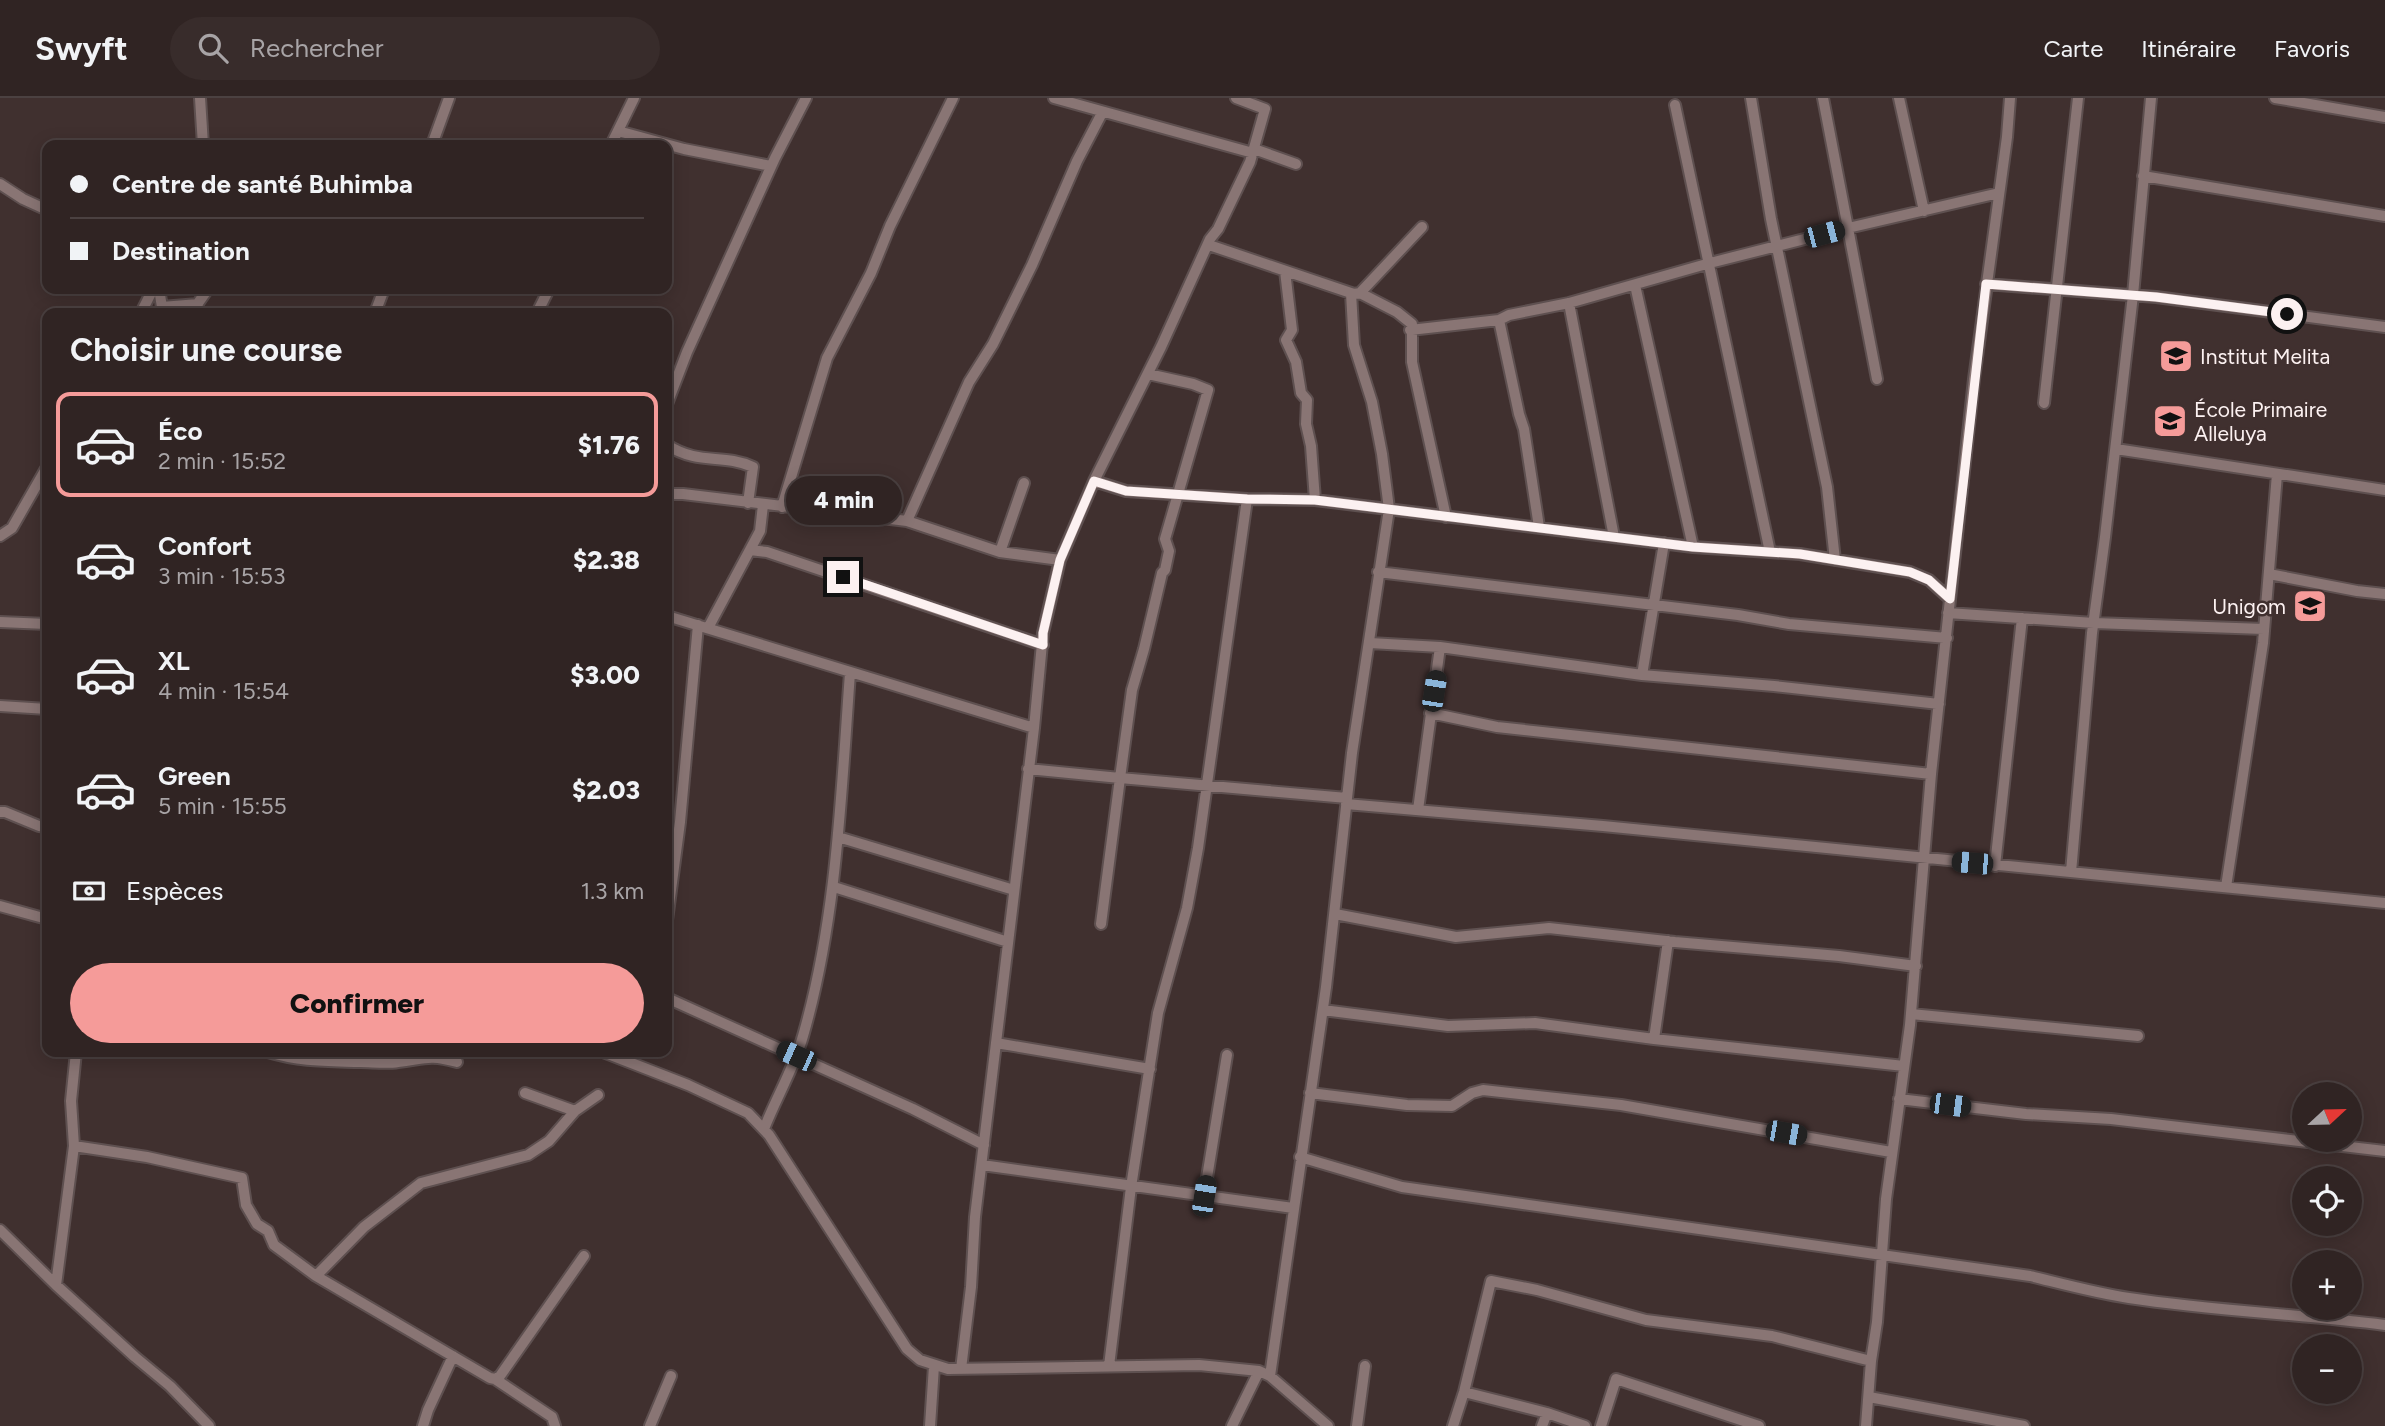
<!DOCTYPE html>
<html lang="fr">
<meta charset="utf-8">
<style>
:root{--surface:#302423;--page:#382c2b;--text:#f1f3f6;--muted:#a8a4a6;--line:#4b4141;--accent:#f59b99}
body{margin:0;font-family:Figtree,sans-serif;background:var(--page);color:var(--text);height:100vh;display:flex;flex-direction:column;font-size:26px;white-space:nowrap}
*{box-sizing:border-box;margin:0}
p{font-size:23px;color:var(--muted)}
.icon{flex:none;width:38px;height:38px;fill:none;stroke:currentColor;stroke-width:2;stroke-linecap:round;stroke-linejoin:round}
.map{position:relative;flex:1;overflow:hidden}
.side{position:absolute;left:42px;top:210px;width:630px;height:749px;display:flex;flex-direction:column;background:var(--surface);border-radius:14px;box-shadow:0 4px 18px #0003,0 0 0 2px var(--line)}
.side>*{flex:none}
.top-card{position:absolute;left:42px;top:42px;width:630px;height:154px;border-radius:14px;box-shadow:0 4px 18px #0003,0 0 0 2px var(--line);display:grid;align-content:center;height:154px;padding:0 28px;background:var(--surface)}
.needle{width:46px;rotate:68deg}
.buttons{position:absolute;left:2292px;top:984px;display:grid;gap:14px}
.buttons a{display:grid;place-items:center;width:70px;height:70px;border-radius:50%;background:var(--surface);box-shadow:0 4px 18px #0003,0 0 0 2px var(--line);font-size:35px}
.end{position:absolute;width:32px;height:32px;margin:-16px;border:9px solid #fcf1f1;background:#111;box-shadow:0 0 0 4px #111}
.from{border-radius:50%}
.bubble{position:absolute;height:49px;border-radius:24px;background:var(--surface);box-shadow:0 4px 18px #0003,0 0 0 2px var(--line);font-size:23px;font-weight:800;line-height:49px;text-align:center}
.car{position:absolute;width:21px;height:42px;margin:-21px -10px;border-radius:9px;box-shadow:0 0 5px 2px #0007;background:linear-gradient(#222 24%,#8ab4d8 0 40%,#222 0 76%,#8ab4d8 0 86%,#222 0)}
.top-card b{display:flex;align-items:center;gap:24px;height:66px;font-size:26px}
.top-card b+b{border-top:2px solid var(--line)}
.top-card i{width:18px;height:18px;background:var(--text)}
ul{padding:0;list-style:none}
li{display:flex;align-items:center;gap:21px;height:105px;margin:0 14px 10px;padding:0 14px;border:4px solid transparent;border-radius:14px}
li div{flex:1}
li b{display:block;font-size:26px}
li em{font-style:normal;font-weight:800}
li.active{border-color:var(--accent)}
li>.icon{width:63px;height:63px;stroke-width:1.5}
h2{padding:0 28px;font-size:32px;line-height:84px}
.pay{display:flex;align-items:center;gap:18px;height:77px;padding:0 28px;font-size:26px}
.pay p{margin-inline-start:auto}
.cta{display:flex;gap:14px;margin-top:auto;padding:14px 28px}
.cta a{flex:1;height:80px;border-radius:42px;background:var(--accent);color:#111;font-size:28px;font-weight:800;line-height:80px;text-align:center}
header{display:flex;align-items:center;gap:42px;box-sizing:border-box;height:98px;padding:0 35px;background:var(--surface);border-bottom:2px solid var(--line)}
header strong{font-size:33px}
nav{display:flex;gap:38px;margin-inline-start:auto;font-size:24px}
.search{width:490px;height:63px;background:var(--page);display:flex;align-items:center;gap:18px;box-sizing:border-box;padding:0 24px;border-radius:38px;color:var(--muted);font-size:26px}
.map>svg:first-child{display:block}
.lines{fill:none;stroke-linecap:round;stroke-linejoin:round}
.street-casing{stroke:#5e5050;stroke-width:14}
.street{stroke:#897574;stroke-width:10}
.route{stroke:#fcf1f1;stroke-width:9}
.labels{text-anchor:middle;dominant-baseline:central;stroke-width:5;stroke-linejoin:round;paint-order:stroke}
.poi-label{font-size:21px;fill:#fcf1f1;stroke:#40302f;text-anchor:start}
</style>
<header>
<strong>Swyft</strong>
<div class="search"><svg class="icon" aria-label="search" viewBox="0 0 24 24"><circle cx="10" cy="10" r="6"/><path d="M15 15l6 6"/></svg>Rechercher</div>
<nav><a>Carte</a><a>Itinéraire</a><a>Favoris</a></nav>
</header>
<div class="map">
<svg width="2385" height="1328" viewBox="0 0 2385 1328">
<rect width="100%" height="100%" fill="#40302f"/>
<g class="lines">
<!-- street casing -->
<g class="street-casing">
<path id="street" d="M200 0 203 47
M1054 0 1253 55
M1751 0 1771 121 1827 389 1835 462
M1823 0 1877 281
M1899 0 1924 113
M2275 0 2385 19
M1675 7 1770 454
M618 33 684 51 771 68
M432 47 449 0
M611 47 634 0
M1254 51 1296 66
M2143 78 2385 118
M0 86 23 101 47 112
M1209 147 1354 196 1360 195 1397 214 1412 226V264L1446 419
M1285 173 1292 232 1286 242 1296 264 1301 295 1307 302 1306 326 1311 348 1315 402
M1986 186 2156 199 2385 229
M1635 187 1693 449
M159 191 162 209 198 206
M1360 195 1422 129
M1569 205 1614 439
M141 215 153 191
M191 215 208 191
M375 215 384 191
M537 215 549 191
M1499 222 1519 316 1524 331 1539 429
M1410 232 1499 222 1509 217 1569 205 1710 165 1848 130 1999 95
M2044 305 2078 0
M667 306 687 254 775 60 806 0
M667 347C700 368 722 355 753 369L748 405
M2116 351 2385 392
M1094 383 1126 393 1247 401 1315 402 1693 449 1800 456 1910 474 1929 482 1950 501
M667 396H683L907 423 1000 454 1060 462
M782 409 827 260 871 175 890 128 953 0
M907 423 969 284 993 246 1032 167 1077 63 1102 15
M0 438 12 430 47 369
M750 452 767 454 1043 547
M1000 454 1024 385
M1378 474 1738 517 1789 526 1947 540
M2269 476 2357 493 2385 496
M1948 515 2094 525 2264 531
M667 518 1034 630
M0 524 47 526
M708 530 760 433 763 407
M1370 545 1440 549 1642 577 1774 588 1939 606
M1642 577 1664 445
M0 608 47 611
M1430 615 1497 629 1931 676
M1028 671 1120 680 1132 592 1144 551 1162 475 1165 472 1169 453 1165 441 1208 292 1193 286 1148 276
M1346 706 1603 728 2385 805
M1418 712 1440 549
M0 714H5L39 728 47 729
M838 739 1014 792
M1995 768 2022 520
M2071 774 2092 535 2105 439 2133 197 2151 0
M834 789 1008 844
M2226 789 2263 545 2277 376
M0 808 47 821
M1335 816 1456 839 1549 830 1675 844 1839 858 1916 868
M667 822 680 724 698 527
M1101 826 1120 680 1347 700
M667 900 913 1011 984 1047
M1323 912 1448 928 1535 925 1654 941 1904 968
M1911 916 2138 938
M1654 941 1668 843
M996 945 1150 971
M268 954C301 964 326 963 360 964 372 964 386 966 398 964 425 961 428 956 457 964
M603 954 688 987 748 1015 769 1037 907 1251 920 1262 948 1271 1199 1267 1259 1273 1270 1278 1328 1328
M525 995 575 1013
M1310 995 1407 1007 1452 1008 1472 995 1483 992 1621 1007 1891 1054
M1899 1001 2026 1016 2111 1021 2385 1053
M764 1031C776 1000 794 970 803 938 837 820 841 697 850 575
M74 1048 147 1059 242 1080 246 1107 257 1126 268 1133 274 1147 316 1178 490 1280 495 1281 552 1319 555 1328
M1300 1059 1402 1089 2030 1178C2063 1186 2096 1195 2129 1200 2214 1213 2300 1216 2385 1227
M982 1067 1293 1110
M1204 1098 1227 957
M0 1132 56 1187 135 1259 170 1288 209 1328
M316 1178 364 1129 421 1085 528 1057 549 1043 575 1013 598 997
M56 1187 74 1048 71 1003 76 954
M1109 1268 1131 1089 1158 915 1187 810 1198 750 1247 401
M961 1271 971 1189 975 1119 1034 630 1043 535 1060 462 1094 383 1161 249 1210 141 1218 131 1250 64 1265 11 1236 0
M1270 1278 1326 889 1352 655 1389 411 1382 356 1372 304 1354 247 1351 195
M495 1281 500 1278 584 1158
M1464 1294 1547 1315 1585 1328
M1869 1299 2024 1328
M423 1328 428 1312 453 1258
M650 1328 671 1278
M930 1328 934 1268
M1232 1328 1259 1273
M1357 1328 1365 1268
M1453 1328 1464 1294 1491 1183 1537 1192 1646 1222 1772 1238 1871 1263
M1542 1328 1547 1315
M1601 1328 1616 1281 1759 1328
M1866 1328 1871 1263 1877 1224 1886 1101 1910 927 1931 676 1974 281 2007 39 2010 0"/>
</g>
<!-- street -->
<use href="#street" class="street"/>
</g>
<g class="lines">
<!-- route -->
<path class="route" d="M843 479 1043 547V535L1060 462 1094 383 1126 393 1247 401 1315 402 1693 449 1800 456 1910 474 1929 482 1950 501 1986 186 2156 199 2287 216"/>
</g>
<!-- icons -->
<defs>
<g id="school-square" transform="scale(1.75)"><rect x="-9" y="-9" width="18" height="18" rx="4" fill="#f59b99" stroke="#40302f"/><path d="M0-5L7-2L0 1L-7-2ZM-4 1L0 2.5L4 1V4Q0 6-4 4Z" fill="#111"/></g>
<g id="university-square" transform="scale(1.75)"><rect x="-9" y="-9" width="18" height="18" rx="4" fill="#f59b99" stroke="#40302f"/><path d="M0-5L7-2L0 1L-7-2ZM-4 1L0 2.5L4 1V4Q0 6-4 4Z" fill="#111"/></g>
</defs>
<g fill-rule="evenodd">
<use href="#school-square" x="2176" y="258"/>
<use href="#school-square" x="2170" y="323"/>
<use href="#university-square" x="2310" y="508"/>
</g>
<g class="labels">
<!-- poi labels -->
<g class="poi-label">
<text x="2200" y="258">Institut Melita</text>
<text x="2194" y="311">École Primaire<tspan x="2194" dy="24">Alleluya</tspan></text>
<text x="2286" y="508" text-anchor="end">Unigom</text>
</g>
</g>
</svg>
<div class="buttons">
<a><svg class="needle" viewBox="-14 -14 28 28"><path d="M0-13l5 13h-10z" fill="#e53935"/><path d="M0 13l5-13h-10z" fill="#a8a4a6"/></svg></a>
<a><svg class="icon" aria-label="locate" viewBox="0 0 24 24"><circle cx="12" cy="12" r="6"/><path d="M12 2v4M12 18v4M2 12h4M18 12h4"/></svg></a>
<a>+</a>
<a>−</a>
</div>
<i class="end from" style="left:2287px;top:216px"></i>
<i class="end" style="left:843px;top:479px"></i>
<div class="bubble" style="left:786px;top:378px;width:116px">4 min</div>
<i class="car" style="left:1824px;top:136px;rotate:75deg"></i>
<i class="car" style="left:1434px;top:593px;rotate:9deg"></i>
<i class="car" style="left:1972px;top:765px;rotate:275deg"></i>
<i class="car" style="left:796px;top:958px;rotate:294deg"></i>
<i class="car" style="left:1950px;top:1007px;rotate:97deg"></i>
<i class="car" style="left:1786px;top:1035px;rotate:100deg"></i>
<i class="car" style="left:1204px;top:1098px;rotate:9deg"></i>
<div class="top-card">
<b><i class="from"></i>Centre de santé Buhimba</b>
<b><i></i>Destination</b>
</div>
<section class="side">
<h2>Choisir une course</h2>
<ul>
<li class="active"><svg class="icon" aria-label="car" viewBox="0 0 24 24"><path d="M5 17H2v-5l4-1 3-4h7l3 4 3 1v5h-3M9 17h6M6 11h13"/><circle cx="7" cy="17" r="2"/><circle cx="17" cy="17" r="2"/></svg><div><b>Éco</b><p>2 min · 15:52</p></div><em>$1.76</em></li>
<li><svg class="icon" aria-label="car" viewBox="0 0 24 24"><path d="M5 17H2v-5l4-1 3-4h7l3 4 3 1v5h-3M9 17h6M6 11h13"/><circle cx="7" cy="17" r="2"/><circle cx="17" cy="17" r="2"/></svg><div><b>Confort</b><p>3 min · 15:53</p></div><em>$2.38</em></li>
<li><svg class="icon" aria-label="car" viewBox="0 0 24 24"><path d="M5 17H2v-5l4-1 3-4h7l3 4 3 1v5h-3M9 17h6M6 11h13"/><circle cx="7" cy="17" r="2"/><circle cx="17" cy="17" r="2"/></svg><div><b>XL</b><p>4 min · 15:54</p></div><em>$3.00</em></li>
<li><svg class="icon" aria-label="car" viewBox="0 0 24 24"><path d="M5 17H2v-5l4-1 3-4h7l3 4 3 1v5h-3M9 17h6M6 11h13"/><circle cx="7" cy="17" r="2"/><circle cx="17" cy="17" r="2"/></svg><div><b>Green</b><p>5 min · 15:55</p></div><em>$2.03</em></li>
</ul>
<div class="pay"><svg class="icon" aria-label="cash" viewBox="0 0 24 24"><path d="M3 7h18v10H3z"/><circle cx="12" cy="12" r="2"/></svg>Espèces<p>1.3 km</p></div>
<div class="cta"><a>Confirmer</a></div>
</section>
</div>
